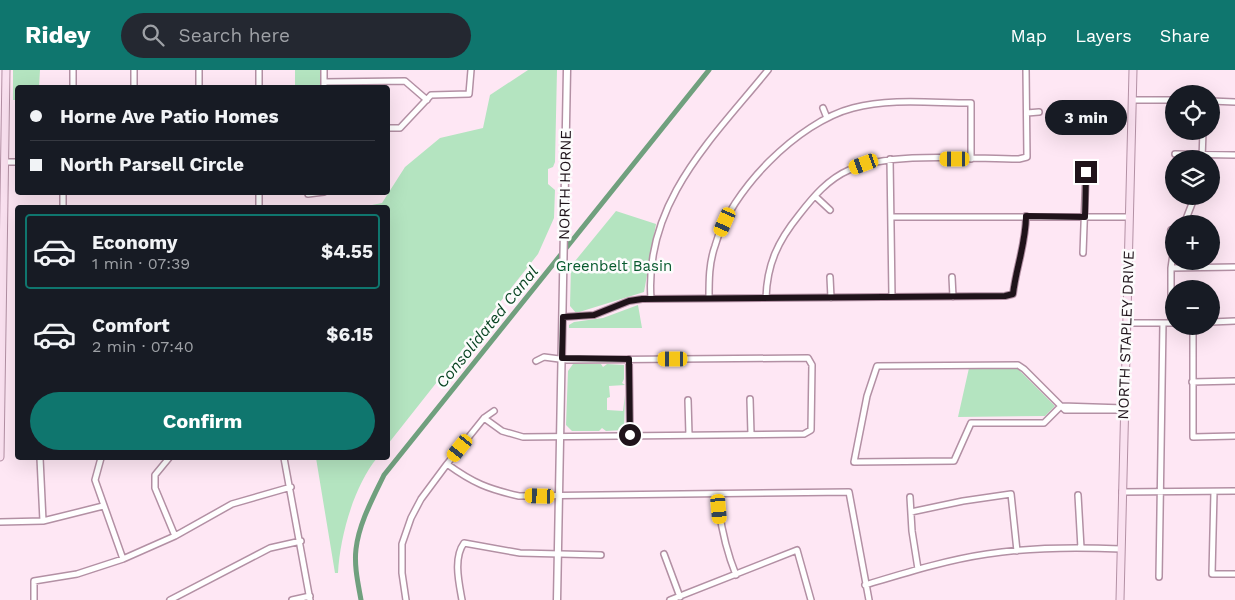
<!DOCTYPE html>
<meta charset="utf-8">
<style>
:root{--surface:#171b24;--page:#242831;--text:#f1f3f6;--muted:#9ea1a6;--line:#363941;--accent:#0f766e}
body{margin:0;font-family:"Work Sans",sans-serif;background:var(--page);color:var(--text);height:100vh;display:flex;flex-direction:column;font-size:19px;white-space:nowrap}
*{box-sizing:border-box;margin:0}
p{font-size:16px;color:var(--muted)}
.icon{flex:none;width:28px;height:28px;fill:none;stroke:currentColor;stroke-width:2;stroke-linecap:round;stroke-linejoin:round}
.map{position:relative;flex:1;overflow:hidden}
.drawer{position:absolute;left:15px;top:135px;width:375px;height:255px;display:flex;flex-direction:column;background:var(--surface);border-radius:5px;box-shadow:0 5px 20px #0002}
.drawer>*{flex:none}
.top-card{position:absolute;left:15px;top:15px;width:375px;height:110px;border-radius:5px;box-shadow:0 5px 20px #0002;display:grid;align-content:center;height:110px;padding:0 15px;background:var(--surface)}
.fabs{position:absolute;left:1165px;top:15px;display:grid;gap:10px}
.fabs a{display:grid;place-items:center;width:55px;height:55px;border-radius:50%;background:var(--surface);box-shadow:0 5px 20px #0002;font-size:25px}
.end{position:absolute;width:22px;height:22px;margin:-11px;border:6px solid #1f131a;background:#fff;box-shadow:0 0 0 2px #fff}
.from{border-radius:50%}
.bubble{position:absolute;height:35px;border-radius:18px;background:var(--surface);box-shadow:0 5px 20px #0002;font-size:16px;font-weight:700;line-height:35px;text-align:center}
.car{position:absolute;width:15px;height:30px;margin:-15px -8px;border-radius:6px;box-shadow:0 0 4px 1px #0007;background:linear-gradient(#f5c518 24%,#345 0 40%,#f5c518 0 76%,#345 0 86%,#f5c518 0)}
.top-card b{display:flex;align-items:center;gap:18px;height:48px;font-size:19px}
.top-card b+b{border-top:1px solid var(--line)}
.top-card i{width:12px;height:12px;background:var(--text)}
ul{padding:9px 0 0;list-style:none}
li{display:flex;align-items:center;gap:15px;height:75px;margin:0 10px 8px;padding:0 5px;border:2px solid transparent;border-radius:5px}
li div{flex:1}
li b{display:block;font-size:19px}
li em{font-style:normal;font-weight:700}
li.active{border-color:var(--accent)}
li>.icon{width:45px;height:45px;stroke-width:1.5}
.primary-button{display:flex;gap:10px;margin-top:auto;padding:10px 15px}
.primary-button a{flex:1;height:58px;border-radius:30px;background:var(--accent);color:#fff;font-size:20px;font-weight:700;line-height:58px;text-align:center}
header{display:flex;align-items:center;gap:30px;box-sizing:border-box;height:70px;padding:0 25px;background:var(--accent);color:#fff}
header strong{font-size:24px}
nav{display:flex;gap:28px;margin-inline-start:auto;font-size:18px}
.search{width:350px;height:45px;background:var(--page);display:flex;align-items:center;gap:12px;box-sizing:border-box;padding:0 18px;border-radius:28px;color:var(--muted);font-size:19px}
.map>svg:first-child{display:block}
.green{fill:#b4e4c0}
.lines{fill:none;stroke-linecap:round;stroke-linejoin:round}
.canal{stroke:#70a07e;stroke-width:5}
.minor-casing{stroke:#b390a4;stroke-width:8}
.tertiary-casing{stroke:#b390a4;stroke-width:9}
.secondary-casing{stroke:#b390a4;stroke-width:9}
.minor{stroke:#fff;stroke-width:5}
.tertiary{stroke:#fff;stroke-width:6}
.secondary{stroke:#fae1f0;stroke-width:7}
.route{stroke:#1f131a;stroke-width:6}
.labels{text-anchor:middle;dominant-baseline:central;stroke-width:5;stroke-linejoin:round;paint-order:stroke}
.street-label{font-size:15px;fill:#1f131a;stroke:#fcfcfc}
.park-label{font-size:15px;fill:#075a2e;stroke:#fcfcfc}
.water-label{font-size:16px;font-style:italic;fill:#0b4524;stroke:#fcfcfc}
</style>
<header>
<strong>Ridey</strong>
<div class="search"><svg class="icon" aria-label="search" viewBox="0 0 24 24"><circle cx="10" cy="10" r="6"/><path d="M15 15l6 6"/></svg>Search here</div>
<nav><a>Map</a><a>Layers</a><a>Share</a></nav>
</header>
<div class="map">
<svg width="1235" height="530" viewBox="0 0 1235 530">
<rect width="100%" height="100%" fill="#fee7f4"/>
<!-- green -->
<path class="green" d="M13 0H40L39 17 18 18 17 30H13Z
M295 0H321L320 17H295Z
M528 0H557L555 92 553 97 548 99V114L555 120 554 148 538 184 388 374V138L362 137 382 133 405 97 440 68 483 58 490 25Z
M616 141 656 154 644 222 576 243 570 236 571 196Z
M638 235 642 258H569V255L574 252 603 248Z
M573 294H601L603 297 607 294 624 295V309L622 313 625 315 609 316 610 327 607 328V340L623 341 625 325 624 360 606 361 602 358 599 361H572L566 355 568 301Z
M969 298H1017L1055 336 1045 346 958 347Z
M316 388H377C354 416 340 466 338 503H335Z"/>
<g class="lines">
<!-- canal -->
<path class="canal" d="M361 530C358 513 354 496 356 479 359 453 373 428 384 405L709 0"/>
<!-- minor casing -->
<g class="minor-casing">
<path id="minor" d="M134 0V18
M259 0V18
M324 0V18
M324 12 405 11 427 30
M73 18V0
M199 18V0
M1132 30H1174
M1211 31 1235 32
M823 38 827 48
M1027 43 1039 42
M388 58H400L431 25 469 24 471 0
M1175 84 1235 85
M890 89 892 227
M1202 89 1203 61
M5 92H18
M63 122V138
M308 124 324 122
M815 126 830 140
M259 138V122
M892 147H1129
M1184 154 1195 126
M1171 160 1174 162
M1083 183 1086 101
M1171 198 1235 197
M830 207 831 228
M952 207 953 227
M709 228C709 210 709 193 715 176 730 121 798 52 853 38 891 28 932 33 971 33V89
M766 228C767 194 778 171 799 145 813 127 828 109 849 100 891 81 972 89 1019 89L1027 87 1026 0
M651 229C644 132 712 69 768 0
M563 247 594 245 629 231 642 229 1005 226 1013 224C1016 198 1026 173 1026 146
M1211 252 1235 251
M1127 253H1174
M1171 253V198L1174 177
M1193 256V367L1235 366
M629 289 630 365
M1192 312 1235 311
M750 329 751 364
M688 330 689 365
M1124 338 1061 336 1044 353H971L954 391 854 392 867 326 877 296 1018 295 1024 299 1065 340H1116L1124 338
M484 348 502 361 523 367 804 364 811 360 812 295 808 288 567 290 544 287 536 291
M40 388 43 451
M101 388 95 410 123 489
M169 388 155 405V418L175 466
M284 388 310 530
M447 394C473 413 488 419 519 426L849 422 869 530
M1122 422 1235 421
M1214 422 1212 504H1235
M717 424C720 453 725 478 736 505
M1078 425 1081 478
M910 427 912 461 918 499
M911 442 963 431 1011 424 1017 481
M0 452 43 451 103 436
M664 484 680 527
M1159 507 1163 253
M865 515C905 503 946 490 987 484 1031 477 1077 477 1121 479
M34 530V511L77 504 123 489 175 466 232 434 291 417
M170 530 270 478 301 471
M292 530 310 526
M406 530 402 503V474L411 448 421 429 447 394 484 348 494 341
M462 530C459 513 453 488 464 473L520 483 601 485
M670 530 797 480 811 530"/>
</g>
<!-- tertiary casing -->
<g class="tertiary-casing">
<path id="tertiary" d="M557 530 567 0"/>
</g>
<!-- secondary casing -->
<g class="secondary-casing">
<path id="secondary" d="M0 387 6 0
M1120 530 1133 0"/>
</g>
<!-- minor -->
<use href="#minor" class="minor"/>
<!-- tertiary -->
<use href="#tertiary" class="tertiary"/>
<!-- secondary -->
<use href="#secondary" class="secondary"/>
</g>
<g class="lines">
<!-- route -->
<path class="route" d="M630 365 629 289 562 288 563 247 594 245 629 231 642 229 1005 226 1013 224C1016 198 1026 173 1026 146L1085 147 1086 102"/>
</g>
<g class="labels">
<!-- street labels -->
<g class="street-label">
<text transform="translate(565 115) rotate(-89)">NORTH HORNE</text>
<text transform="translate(1126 265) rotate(-88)">NORTH STAPLEY DRIVE</text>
</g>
<!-- park labels -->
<g class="park-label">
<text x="614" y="196">Greenbelt Basin</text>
</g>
<!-- water labels -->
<g class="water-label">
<text transform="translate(487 257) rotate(-51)">Consolidated Canal</text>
</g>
</g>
</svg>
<div class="fabs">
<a><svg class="icon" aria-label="locate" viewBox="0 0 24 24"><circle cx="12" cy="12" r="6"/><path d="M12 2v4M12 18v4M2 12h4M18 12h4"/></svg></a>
<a><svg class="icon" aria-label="layers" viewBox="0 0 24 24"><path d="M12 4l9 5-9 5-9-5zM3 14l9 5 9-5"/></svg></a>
<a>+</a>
<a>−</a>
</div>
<i class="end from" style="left:630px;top:365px"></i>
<i class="end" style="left:1086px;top:102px"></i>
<div class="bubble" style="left:1045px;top:30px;width:82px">3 min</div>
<i class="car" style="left:955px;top:89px;rotate:270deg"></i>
<i class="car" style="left:864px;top:94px;rotate:250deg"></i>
<i class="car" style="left:725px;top:152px;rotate:204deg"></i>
<i class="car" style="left:673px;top:289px;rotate:270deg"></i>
<i class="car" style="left:460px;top:378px;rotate:219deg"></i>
<i class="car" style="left:540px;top:426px;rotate:272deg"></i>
<i class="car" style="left:719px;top:439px;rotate:175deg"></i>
<div class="top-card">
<b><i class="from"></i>Horne Ave Patio Homes</b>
<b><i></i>North Parsell Circle</b>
</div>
<section class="drawer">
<ul>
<li class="active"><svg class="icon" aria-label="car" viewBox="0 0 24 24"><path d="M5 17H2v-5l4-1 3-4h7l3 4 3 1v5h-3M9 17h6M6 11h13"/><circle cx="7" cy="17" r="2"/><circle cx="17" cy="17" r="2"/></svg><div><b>Economy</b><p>1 min · 07:39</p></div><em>$4.55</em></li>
<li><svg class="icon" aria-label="car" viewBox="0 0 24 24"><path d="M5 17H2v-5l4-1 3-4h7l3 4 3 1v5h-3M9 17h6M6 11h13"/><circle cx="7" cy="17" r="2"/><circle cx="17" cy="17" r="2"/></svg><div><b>Comfort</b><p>2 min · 07:40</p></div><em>$6.15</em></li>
</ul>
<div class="primary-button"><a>Confirm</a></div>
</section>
</div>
